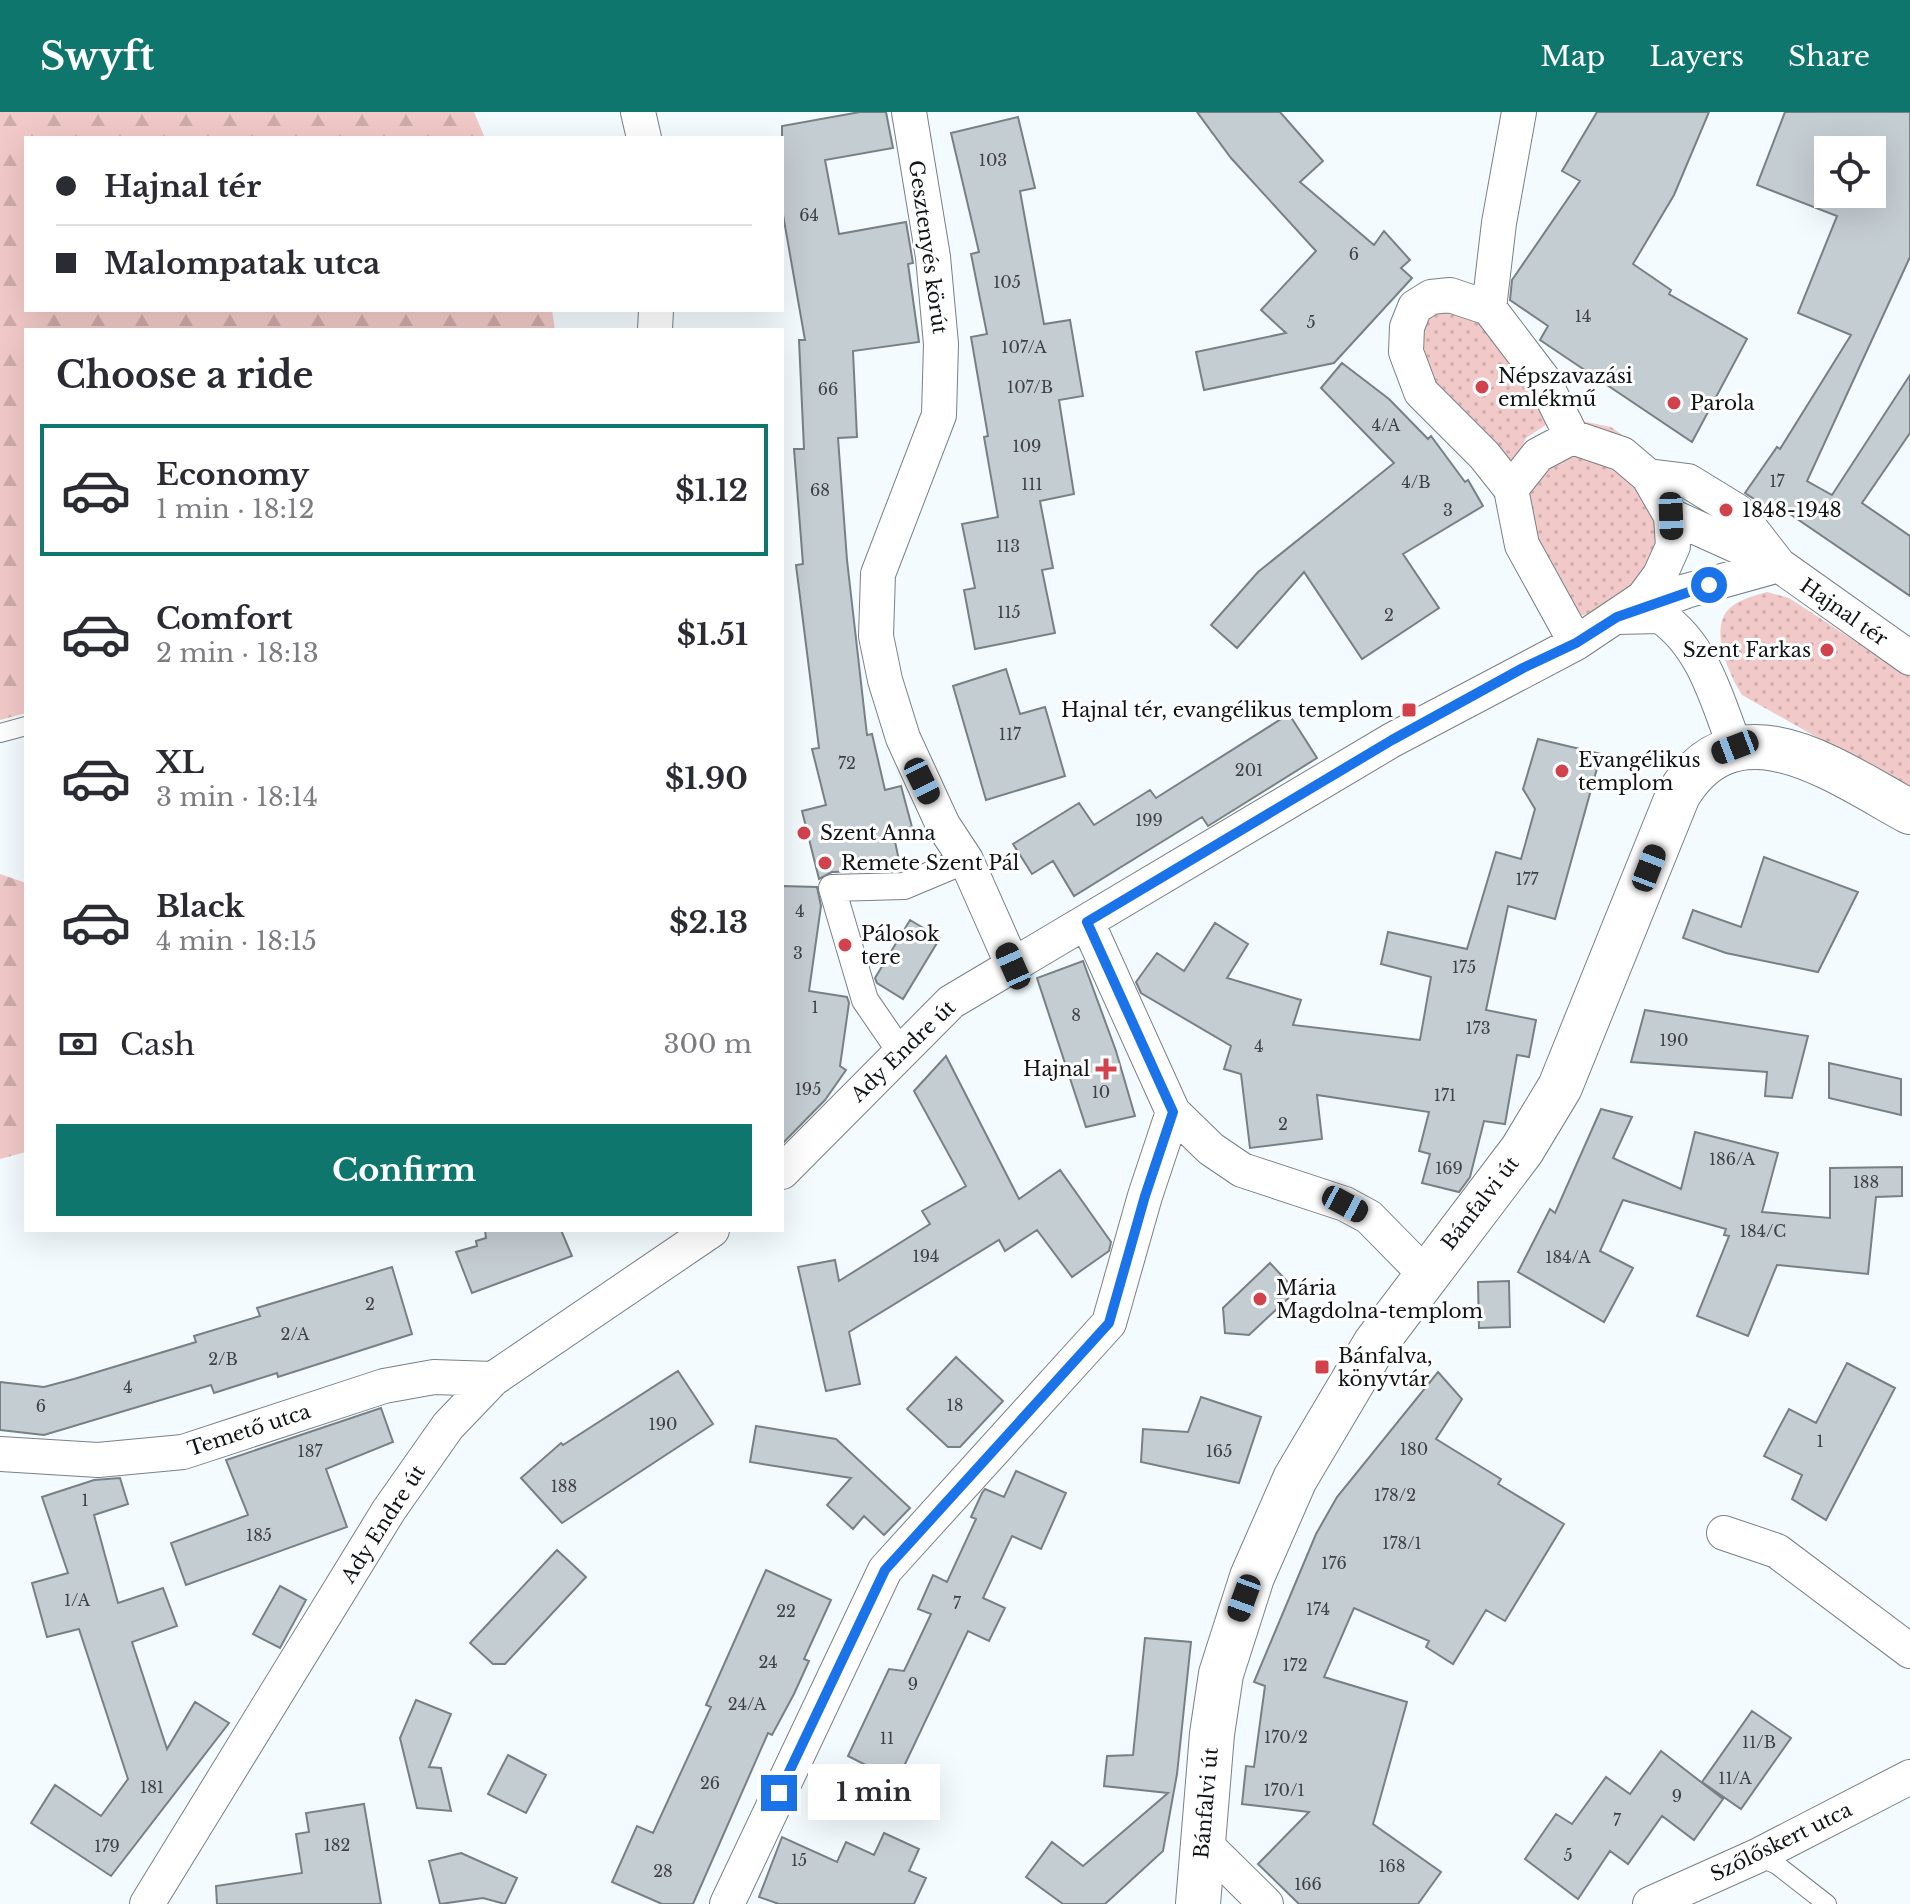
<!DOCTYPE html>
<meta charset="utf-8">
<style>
:root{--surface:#fff;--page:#f7f7f7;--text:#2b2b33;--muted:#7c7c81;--line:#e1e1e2;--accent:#0f766e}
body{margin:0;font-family:"Libre Baskerville",serif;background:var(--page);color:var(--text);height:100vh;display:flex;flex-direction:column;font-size:30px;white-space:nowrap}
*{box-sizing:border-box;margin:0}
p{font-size:26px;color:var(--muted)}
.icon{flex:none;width:44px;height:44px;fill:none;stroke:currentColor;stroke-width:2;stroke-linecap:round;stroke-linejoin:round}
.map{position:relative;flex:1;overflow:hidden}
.sheet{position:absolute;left:24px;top:216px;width:760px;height:904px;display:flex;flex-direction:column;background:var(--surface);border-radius:0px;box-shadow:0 8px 32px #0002}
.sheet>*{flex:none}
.hud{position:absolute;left:24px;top:24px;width:760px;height:176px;border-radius:0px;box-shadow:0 8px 32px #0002;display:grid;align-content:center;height:176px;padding:0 32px;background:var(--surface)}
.controls{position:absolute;left:1814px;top:24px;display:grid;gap:16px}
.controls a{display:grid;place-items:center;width:72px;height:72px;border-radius:0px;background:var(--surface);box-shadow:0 8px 32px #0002;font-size:40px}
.end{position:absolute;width:36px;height:36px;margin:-18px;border:10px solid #1a73e8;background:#fff;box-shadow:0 0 0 4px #fff}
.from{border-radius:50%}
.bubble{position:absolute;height:56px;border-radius:0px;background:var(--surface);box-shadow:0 8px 32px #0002;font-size:26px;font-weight:800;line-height:56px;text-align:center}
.car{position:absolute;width:24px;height:48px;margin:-24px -12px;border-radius:10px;box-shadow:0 0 6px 2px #0007;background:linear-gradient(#222 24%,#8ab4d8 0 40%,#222 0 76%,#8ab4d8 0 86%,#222 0)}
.hud b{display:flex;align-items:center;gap:28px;height:76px;font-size:30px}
.hud b+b{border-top:2px solid var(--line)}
.hud i{width:20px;height:20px;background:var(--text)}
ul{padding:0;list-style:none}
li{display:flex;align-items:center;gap:24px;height:132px;margin:0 16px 12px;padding:0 16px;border:4px solid transparent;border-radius:0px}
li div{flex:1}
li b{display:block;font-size:30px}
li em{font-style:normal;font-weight:800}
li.selected{border-color:var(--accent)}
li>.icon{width:72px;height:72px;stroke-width:1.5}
h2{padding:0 32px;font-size:36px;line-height:96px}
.pay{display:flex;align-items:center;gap:20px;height:88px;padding:0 32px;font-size:30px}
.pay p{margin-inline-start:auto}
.primary-button{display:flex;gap:16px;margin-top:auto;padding:16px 32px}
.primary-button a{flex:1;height:92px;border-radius:0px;background:var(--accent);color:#fff;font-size:32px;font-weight:800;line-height:92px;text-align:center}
header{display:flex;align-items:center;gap:48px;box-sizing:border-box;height:112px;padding:0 40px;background:var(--accent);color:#fff}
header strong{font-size:38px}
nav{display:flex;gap:44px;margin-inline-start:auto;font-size:28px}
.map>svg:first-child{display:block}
.forest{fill:url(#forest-firs)}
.park{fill:url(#park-dots)}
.building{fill:#c4cdd2;stroke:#788085;stroke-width:2;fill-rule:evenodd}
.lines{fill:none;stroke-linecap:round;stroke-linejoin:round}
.service-casing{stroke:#798186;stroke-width:20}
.pedestrian-casing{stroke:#798186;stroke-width:28}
.minor-casing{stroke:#798186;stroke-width:36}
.tertiary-casing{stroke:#798186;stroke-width:46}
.service{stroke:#fff;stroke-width:18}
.pedestrian{stroke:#fff;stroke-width:26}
.minor{stroke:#fff;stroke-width:34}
.tertiary{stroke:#fff;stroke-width:44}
.route{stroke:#1a73e8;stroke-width:10}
.poi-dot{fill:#d2424d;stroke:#fff;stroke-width:3}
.labels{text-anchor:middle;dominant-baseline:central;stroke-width:6;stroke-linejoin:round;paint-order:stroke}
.number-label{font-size:16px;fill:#3e4245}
.street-label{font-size:20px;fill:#111416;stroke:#fff}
.poi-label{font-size:20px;fill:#111416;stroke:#fff;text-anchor:start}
</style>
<header>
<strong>Swyft</strong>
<nav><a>Map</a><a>Layers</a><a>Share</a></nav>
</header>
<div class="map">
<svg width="1910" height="1792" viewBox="0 0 1910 1792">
<defs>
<pattern id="forest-firs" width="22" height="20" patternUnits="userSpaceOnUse" patternTransform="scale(2)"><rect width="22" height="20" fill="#f1c9c8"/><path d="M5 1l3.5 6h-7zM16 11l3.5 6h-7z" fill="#ceacab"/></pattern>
<pattern id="park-dots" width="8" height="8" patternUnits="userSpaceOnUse" patternTransform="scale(2)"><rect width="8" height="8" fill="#f1c9c8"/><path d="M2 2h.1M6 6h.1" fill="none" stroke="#ceacab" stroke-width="1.8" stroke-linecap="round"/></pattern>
</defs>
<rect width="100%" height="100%" fill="#f3fbff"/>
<!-- forest -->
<path class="forest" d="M0 0H474L485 26H26V198H552L555 218H26V601L0 608Z
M0 762 26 771V1040L0 1047Z"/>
<!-- park -->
<path class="park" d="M1449 173 1564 301 1526 326 1510 363 1422 267 1414 181Z
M1567 306 1611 315 1649 342 1672 392 1671 421 1618 493 1580 504 1524 430 1529 333Z
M1767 480 1789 486 1910 565V678L1742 583C1730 564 1710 521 1727 499 1736 488 1754 484 1767 480Z"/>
<!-- building -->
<path class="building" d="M860 0H886L893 36 825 48 839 122 906 110 913 151 908 152 919 230 853 239 857 325 838 326 847 448 867 623 872 622 885 678 901 674 912 715 893 720 901 758 832 760 819 767 802 699 826 693 812 637 819 636 796 453 803 452 794 337H804L799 228H805L782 97V14Z
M1197 0H1280L1323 49 1300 70 1374 133 1384 119 1410 148 1401 156 1412 166 1334 251 1204 278 1196 240 1286 221 1261 198 1316 139 1231 46Z
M1597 0H1709L1674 83 1633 152 1671 178 1669 182 1747 227 1692 330 1540 228 1548 214 1510 188 1512 168 1580 69 1562 59Z
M1785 0H1910V145L1807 369 1832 383 1910 263V321L1862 391 1910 424V484L1784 398 1781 405 1745 381 1777 335 1780 337 1851 223 1798 201 1837 104 1757 73ZM1828 38H1872V82H1828Z
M1018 5 1035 76 1020 79 1044 212 1070 208 1083 284 1059 288 1074 382 1040 389 1053 456 1042 458 1055 521 975 537 964 478 975 476 962 412 998 405 984 325 988 324 971 225 987 222 971 142 979 140 951 21Z
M1342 251 1389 287 1428 327 1431 324 1465 370 1468 368 1483 394 1403 442 1439 496 1362 547 1304 460 1237 536 1211 513 1258 460 1394 351 1321 276Z
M1006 557 1020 602 1045 595 1065 664 986 688 953 574Z
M1289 602 1317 646 1208 714 1202 705 1074 784 1053 749 1032 762 1013 732 1079 691 1094 713 1150 678 1156 686Z
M1538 627 1601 642 1555 807 1508 794 1486 898 1536 908 1529 945 1517 943 1505 1012 1484 1009 1470 1065 1459 1080 1422 1071 1430 1042 1419 1039 1429 1000 1317 983 1322 1027 1250 1036 1241 962 1224 957 1231 934 1141 881 1136 870 1157 841 1184 859 1215 811 1248 832 1227 866 1301 888 1293 913 1420 928 1431 865 1381 852 1388 820 1467 837 1496 740 1521 747 1535 697 1523 677Z
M1764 745 1858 780 1818 860 1726 841 1683 826 1693 798 1741 815Z
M782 774 817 775 821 794 809 879 847 885 849 891 840 954 846 958 825 988 782 1032Z
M910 808 940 826 903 887 877 871 875 866Z
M1083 849 1116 939 1135 1004 1086 1015 1037 866Z
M1645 898 1808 924 1792 986 1765 984 1767 960 1631 950Z
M946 944 1019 1087 1060 1058 1111 1130 1109 1139 1072 1165 1037 1118 1005 1139 999 1128 849 1220 860 1272 826 1279 798 1155 835 1148 839 1169 930 1112 922 1099 966 1074 914 979Z
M1829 951 1901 967V1003L1829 986Z
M1601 997 1632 1005 1613 1046 1681 1077 1695 1020 1778 1041 1762 1100 1830 1106V1056L1902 1055V1084L1876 1085 1868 1162 1777 1153 1748 1224 1697 1204 1729 1124 1724 1123 1726 1117 1623 1088 1600 1139 1633 1156 1604 1210 1518 1160 1550 1097 1555 1101Z
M485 1118H561L572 1144 472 1181 456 1140 477 1134 476 1129 486 1126Z
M1270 1151 1296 1179 1249 1223 1225 1221 1223 1196Z
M392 1155 412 1222 278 1265 277 1261 214 1281 211 1273 44 1323 0 1318V1270L44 1275 74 1267 196 1230 194 1224 260 1204 257 1196Z
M1509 1169 1510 1215 1479 1216 1478 1170Z
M956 1245 1003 1289 960 1335H948L907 1297Z
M1847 1251 1895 1276 1826 1408 1792 1387 1802 1363 1764 1344 1789 1297 1816 1311Z
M678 1259 713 1312 562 1411 521 1366 561 1331 563 1333Z
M1438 1260 1462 1287 1436 1327 1501 1367 1498 1372 1564 1412 1505 1509 1486 1498 1453 1552 1426 1535 1429 1529 1354 1496 1324 1565 1407 1590 1373 1712 1441 1760 1418 1792H1299L1258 1752 1309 1700 1242 1692 1246 1654 1254 1655 1265 1574 1254 1570 1316 1422 1337 1385Z
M1201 1285 1261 1305 1239 1371 1141 1350 1143 1317 1188 1320Z
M381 1296 393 1330 326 1357 347 1415 186 1473 171 1431 248 1403 226 1348Z
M756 1314 836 1327 910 1396 884 1423 864 1404 853 1417 827 1393 851 1366 750 1350Z
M1016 1359 1066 1381 1041 1437 1012 1424 983 1486 1005 1496 989 1529 968 1519 897 1669 848 1644 889 1557 904 1559 931 1502 918 1497 933 1463 947 1470 976 1407 971 1405 982 1381 985 1377 1004 1385Z
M120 1366 128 1392 94 1403 118 1491 163 1476 177 1514 132 1530 167 1637 195 1590 229 1611 111 1764 31 1711 55 1673 101 1704 128 1667 79 1517 47 1525 32 1471 68 1461 42 1385 94 1368Z
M557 1438 586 1465 505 1552H493L470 1531Z
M766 1458 831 1488 804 1547 809 1549 794 1582 772 1623 768 1621 693 1792H662L612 1770 637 1714 653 1721 711 1595 706 1593Z
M280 1474 306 1488 280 1536 253 1522Z
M1145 1526 1191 1530 1177 1662 1163 1739 1105 1792H1063L1026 1765 1052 1730 1083 1754 1168 1681 1104 1674 1107 1644 1133 1643Z
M416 1588 451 1602 429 1655 441 1656 451 1699 417 1696 400 1626Z
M1752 1599 1791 1626 1741 1697 1702 1670Z
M1661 1639 1723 1687 1694 1728 1662 1704 1628 1752 1610 1739 1578 1787 1525 1747 1556 1702 1572 1712 1606 1665 1630 1682Z
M508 1643 546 1663 526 1701 488 1682Z
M364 1692 381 1792H217L216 1774 302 1761 296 1722 309 1720 306 1701Z
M884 1721 919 1737 909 1759 926 1766 914 1792H779L759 1785 782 1725 837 1750 846 1730 874 1743Z
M461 1741 517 1766 505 1792 483 1786 440 1792 429 1749Z"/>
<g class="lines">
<!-- service casing -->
<g class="service-casing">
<path id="service" d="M0 621 26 614
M1757 1744 1777 1753 1827 1792"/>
</g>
<!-- pedestrian casing -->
<g class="pedestrian-casing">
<path id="pedestrian" d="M900 939 865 888 832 776 904 774 966 748"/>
</g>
<!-- minor casing -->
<g class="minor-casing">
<path id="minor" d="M638 0 644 26
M909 0 933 145 941 232 939 303 878 462 876 524 885 568 903 626 943 713 966 748 1013 854
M1489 196 1499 111 1519 0
M655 218 656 198
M1648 364 1688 369 1737 399 1779 453 1910 546
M1511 377 1484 343 1421 280 1406 240 1407 215 1415 195 1431 185 1450 183 1489 196 1543 267 1572 325
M1671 404 1775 451
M1632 499 1686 479 1779 453
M1617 505 1660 504C1704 534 1717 588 1735 635
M1087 810 1173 1000 1211 1037 1242 1058 1345 1092 1369 1105 1425 1162
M782 1060 951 890 1392 628 1576 531 1643 486 1660 463 1673 434 1671 404 1648 364 1622 342 1572 325 1538 343 1511 377 1522 433 1576 531
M0 1342 98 1348 183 1340 384 1274 434 1265 493 1267
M1724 1421 1777 1439 1910 1539
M1202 1729 1266 1792
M147 1792 389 1398 448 1314 493 1267 712 1118
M727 1792 885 1458 1109 1211 1145 1084 1173 1000
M1650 1792 1757 1744 1910 1665"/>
</g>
<!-- tertiary casing -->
<g class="tertiary-casing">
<path id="tertiary" d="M1198 1792 1212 1622 1221 1562 1252 1465 1295 1367 1375 1232 1522 1038 1560 975 1678 683C1737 585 1838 661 1910 700"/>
</g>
<!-- service -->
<use href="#service" class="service"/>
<!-- pedestrian -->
<use href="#pedestrian" class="pedestrian"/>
<!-- minor -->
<use href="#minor" class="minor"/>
<!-- tertiary -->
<use href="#tertiary" class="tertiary"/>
</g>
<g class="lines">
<!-- route -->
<path class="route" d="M779 1681 885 1458 1109 1211 1145 1084 1173 1000 1087 810 1392 628 1523 556 1576 531 1617 505 1709 473"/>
</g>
<!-- markers -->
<g class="poi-dot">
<circle cx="1482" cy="275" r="8"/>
<circle cx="1674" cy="291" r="8"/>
<circle cx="1726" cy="398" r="8"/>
<circle cx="1827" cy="538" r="8"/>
<rect x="1401" y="590" width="16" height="16" rx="4"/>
<circle cx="1562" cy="659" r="8"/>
<circle cx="804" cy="721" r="8"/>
<circle cx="825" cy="751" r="8"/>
<circle cx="845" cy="833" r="8"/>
<path d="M1102 945h8v8h8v8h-8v8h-8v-8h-8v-8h8z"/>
<circle cx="1260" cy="1187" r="8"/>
<rect x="1314" y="1247" width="16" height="16" rx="4"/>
</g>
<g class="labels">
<!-- number labels -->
<g class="number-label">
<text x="993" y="48">103</text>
<text x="809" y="103">64</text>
<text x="1354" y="142">6</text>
<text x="1007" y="170">105</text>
<text x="1583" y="204">14</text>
<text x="1311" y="210">5</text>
<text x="1024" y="235">107/A</text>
<text x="1030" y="275">107/B</text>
<text x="828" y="277">66</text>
<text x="1386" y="313">4/A</text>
<text x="1027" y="334">109</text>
<text x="1777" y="369">17</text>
<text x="1416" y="370">4/B</text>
<text x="1032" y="372">111</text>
<text x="820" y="378">68</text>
<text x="1448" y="398">3</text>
<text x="1008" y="434">113</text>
<text x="1009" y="500">115</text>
<text x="1389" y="503">2</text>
<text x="1010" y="622">117</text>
<text x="847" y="651">72</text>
<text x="1249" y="658">201</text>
<text x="1149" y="708">199</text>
<text x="1527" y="767">177</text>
<text x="800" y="799">4</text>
<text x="798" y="841">3</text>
<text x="1464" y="855">175</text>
<text x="815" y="895">1</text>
<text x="1076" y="903">8</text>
<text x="1478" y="916">173</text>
<text x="1674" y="928">190</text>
<text x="1259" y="934">4</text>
<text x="808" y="977">195</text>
<text x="1101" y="980">10</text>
<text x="1445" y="983">171</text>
<text x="1283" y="1012">2</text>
<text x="1732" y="1047">186/A</text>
<text x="1449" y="1056">169</text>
<text x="1866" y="1070">188</text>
<text x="1763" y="1119">184/C</text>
<text x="926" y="1144">194</text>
<text x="1568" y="1145">184/A</text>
<text x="370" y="1192">2</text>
<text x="295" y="1222">2/A</text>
<text x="223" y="1247">2/B</text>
<text x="128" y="1275">4</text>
<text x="955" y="1293">18</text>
<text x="41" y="1294">6</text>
<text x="663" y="1312">190</text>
<text x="1820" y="1329">1</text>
<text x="1414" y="1337">180</text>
<text x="310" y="1339">187</text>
<text x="1219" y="1339">165</text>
<text x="564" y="1374">188</text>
<text x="1395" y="1383">178/2</text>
<text x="85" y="1388">1</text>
<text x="259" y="1423">185</text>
<text x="1402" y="1431">178/1</text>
<text x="1334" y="1451">176</text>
<text x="77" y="1488">1/A</text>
<text x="957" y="1491">7</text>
<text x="1318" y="1497">174</text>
<text x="786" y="1499">22</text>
<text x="768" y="1550">24</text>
<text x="1295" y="1553">172</text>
<text x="913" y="1572">9</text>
<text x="747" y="1592">24/A</text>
<text x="1286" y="1625">170/2</text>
<text x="887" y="1626">11</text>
<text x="1759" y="1630">11/B</text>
<text x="1735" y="1666">11/A</text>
<text x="710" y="1671">26</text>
<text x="152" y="1675">181</text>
<text x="1284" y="1678">170/1</text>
<text x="1677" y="1684">9</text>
<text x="1617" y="1708">7</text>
<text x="337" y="1733">182</text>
<text x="107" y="1734">179</text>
<text x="1568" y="1743">5</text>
<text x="799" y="1748">15</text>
<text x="1392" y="1754">168</text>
<text x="663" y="1759">28</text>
<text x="1308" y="1772">166</text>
</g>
<!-- street labels -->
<g class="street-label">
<text transform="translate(928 135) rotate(82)">Gesztenyés körút</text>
<text transform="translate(1844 500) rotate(35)">Hajnal tér</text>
<text transform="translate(903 939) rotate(-44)">Ady Endre út</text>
<text transform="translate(1480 1091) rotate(-52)">Bánfalvi út</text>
<text transform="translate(249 1318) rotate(-18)">Temető utca</text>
<text transform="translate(383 1412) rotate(-57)">Ady Endre út</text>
<text transform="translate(1206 1691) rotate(-85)">Bánfalvi út</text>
<text transform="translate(1781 1730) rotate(-26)">Szőlőskert utca</text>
</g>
<!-- poi labels -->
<g class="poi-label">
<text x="1498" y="264">Népszavazási<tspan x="1498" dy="23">emlékmű</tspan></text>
<text x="1690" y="291">Parola</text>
<text x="1742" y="398">1848-1948</text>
<text x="1811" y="538" text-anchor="end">Szent Farkas</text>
<text x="1393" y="598" text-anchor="end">Hajnal tér, evangélikus templom</text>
<text x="1578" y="648">Evangélikus<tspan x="1578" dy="23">templom</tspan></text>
<text x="820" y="721">Szent Anna</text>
<text x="841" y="751">Remete Szent Pál</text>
<text x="861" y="822">Pálosok<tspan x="861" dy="23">tere</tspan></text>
<text x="1090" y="957" text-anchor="end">Hajnal</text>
<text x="1276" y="1176">Mária<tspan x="1276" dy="23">Magdolna-templom</tspan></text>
<text x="1338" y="1244">Bánfalva,<tspan x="1338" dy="23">könyvtár</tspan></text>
</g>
</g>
</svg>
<div class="controls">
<a><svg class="icon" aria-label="locate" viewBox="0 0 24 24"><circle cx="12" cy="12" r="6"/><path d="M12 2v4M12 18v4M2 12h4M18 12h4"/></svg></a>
</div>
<i class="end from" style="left:1709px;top:473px"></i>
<i class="end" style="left:779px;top:1681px"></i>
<div class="bubble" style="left:808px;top:1652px;width:132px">1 min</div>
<i class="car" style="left:1671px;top:404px;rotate:178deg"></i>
<i class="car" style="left:1735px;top:635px;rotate:249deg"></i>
<i class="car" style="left:922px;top:669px;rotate:154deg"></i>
<i class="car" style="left:1649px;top:756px;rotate:21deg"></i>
<i class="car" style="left:1013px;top:854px;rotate:336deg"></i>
<i class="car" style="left:1345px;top:1092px;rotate:118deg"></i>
<i class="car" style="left:1244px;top:1486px;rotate:200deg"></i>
<div class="hud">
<b><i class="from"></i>Hajnal tér</b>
<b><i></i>Malompatak utca</b>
</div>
<section class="sheet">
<h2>Choose a ride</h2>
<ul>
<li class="selected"><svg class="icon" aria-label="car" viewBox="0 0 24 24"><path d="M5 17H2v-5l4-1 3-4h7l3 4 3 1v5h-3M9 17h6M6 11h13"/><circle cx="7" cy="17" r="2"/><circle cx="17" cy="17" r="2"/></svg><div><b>Economy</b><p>1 min · 18:12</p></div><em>$1.12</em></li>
<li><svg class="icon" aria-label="car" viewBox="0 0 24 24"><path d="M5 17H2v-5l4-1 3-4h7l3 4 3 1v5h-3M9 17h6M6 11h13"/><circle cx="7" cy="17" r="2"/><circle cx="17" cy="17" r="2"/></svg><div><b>Comfort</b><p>2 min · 18:13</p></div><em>$1.51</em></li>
<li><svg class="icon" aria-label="car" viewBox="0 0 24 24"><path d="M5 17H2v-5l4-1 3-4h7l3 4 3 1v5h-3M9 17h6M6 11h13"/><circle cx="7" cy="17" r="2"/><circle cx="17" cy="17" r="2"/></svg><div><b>XL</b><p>3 min · 18:14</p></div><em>$1.90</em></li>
<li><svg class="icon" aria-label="car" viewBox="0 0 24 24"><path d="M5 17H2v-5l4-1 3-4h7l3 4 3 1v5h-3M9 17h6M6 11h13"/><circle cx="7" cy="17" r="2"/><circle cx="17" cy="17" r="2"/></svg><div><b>Black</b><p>4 min · 18:15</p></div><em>$2.13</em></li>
</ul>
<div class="pay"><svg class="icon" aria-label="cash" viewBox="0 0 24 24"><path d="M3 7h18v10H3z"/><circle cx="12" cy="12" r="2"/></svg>Cash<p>300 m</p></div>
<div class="primary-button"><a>Confirm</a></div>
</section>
</div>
